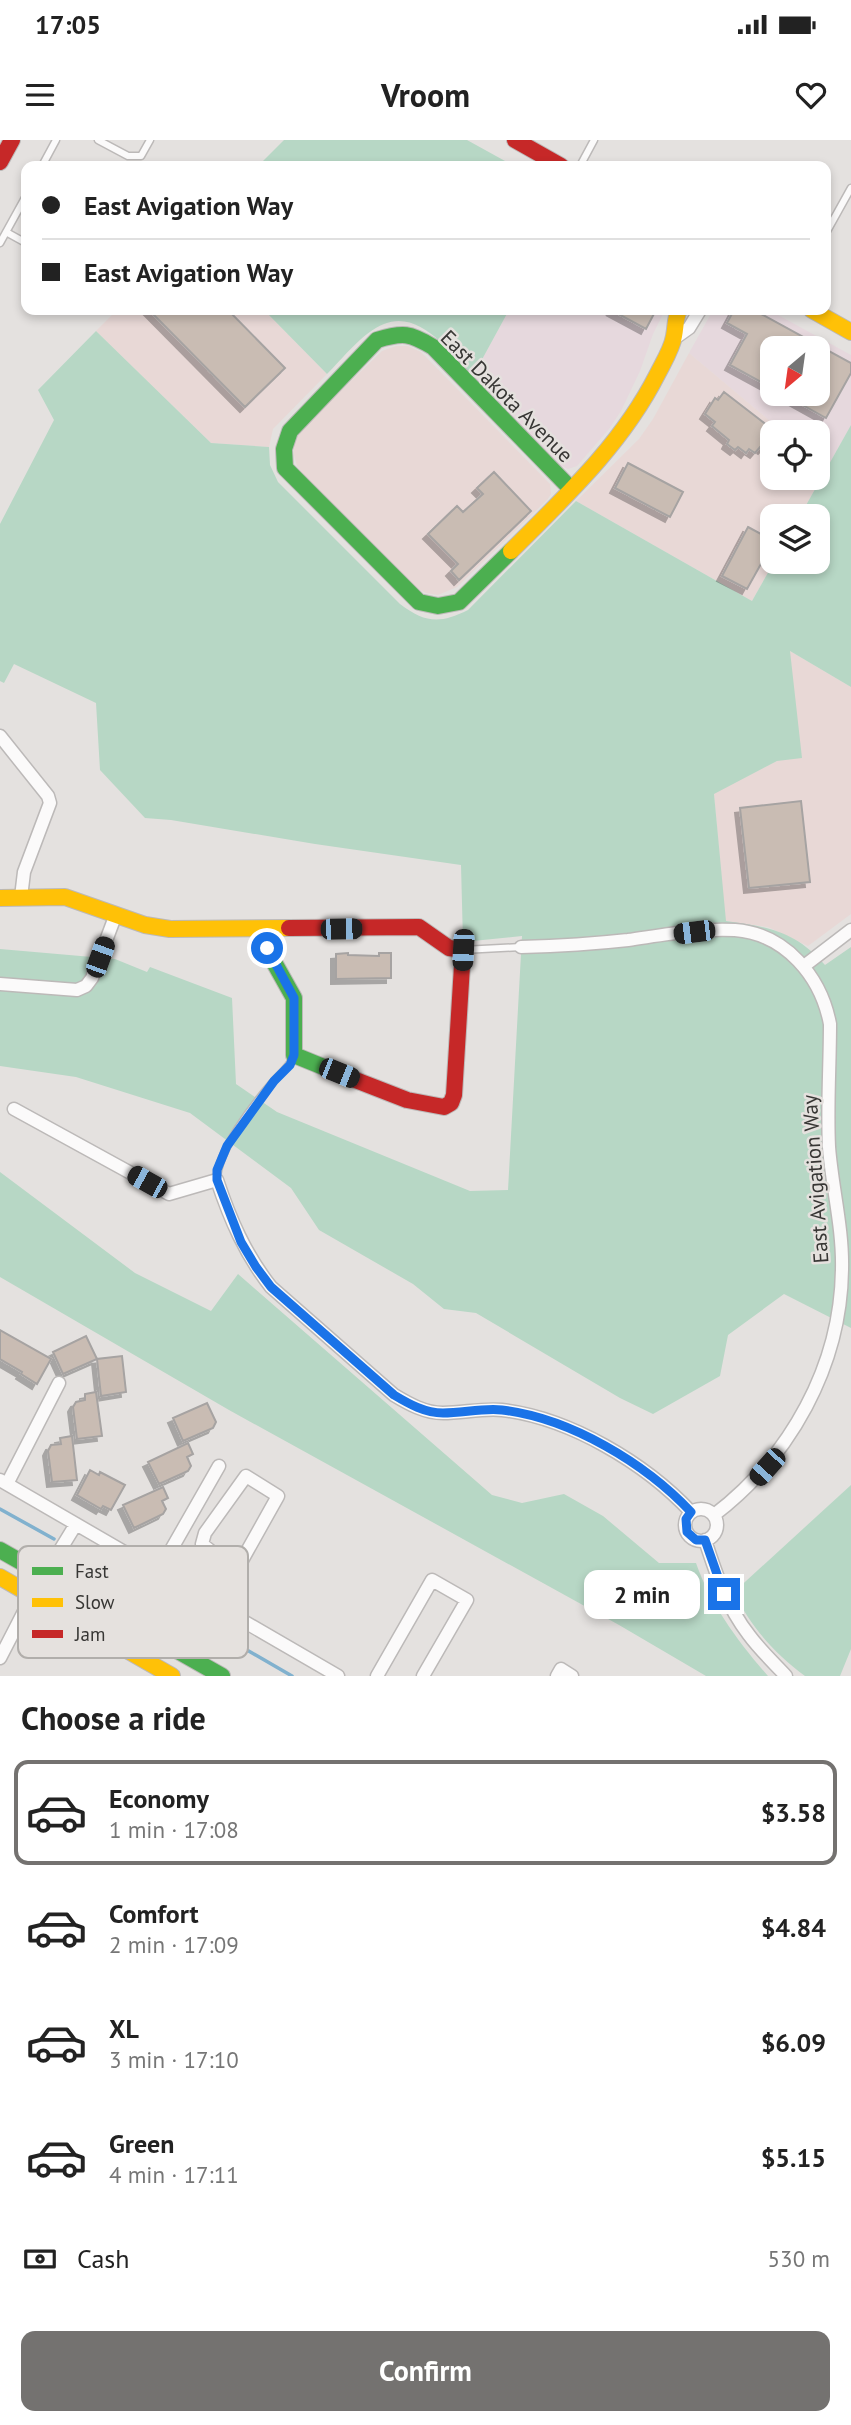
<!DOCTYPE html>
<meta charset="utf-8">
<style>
:root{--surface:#fff;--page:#f6f6f6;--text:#222;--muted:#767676;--line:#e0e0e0;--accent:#747270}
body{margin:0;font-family:"PT Sans",sans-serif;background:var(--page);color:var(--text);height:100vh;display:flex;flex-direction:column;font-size:26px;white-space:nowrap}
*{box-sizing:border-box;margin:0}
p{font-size:23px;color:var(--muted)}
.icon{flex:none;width:38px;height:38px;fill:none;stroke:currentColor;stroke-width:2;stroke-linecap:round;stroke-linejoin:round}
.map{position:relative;height:1536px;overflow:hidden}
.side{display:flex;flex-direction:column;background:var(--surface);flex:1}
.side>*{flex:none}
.top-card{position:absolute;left:21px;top:21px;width:810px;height:154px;border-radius:14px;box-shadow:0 4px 10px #0003;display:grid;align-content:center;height:154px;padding:0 21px;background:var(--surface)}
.needle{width:46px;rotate:209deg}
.fabs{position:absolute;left:760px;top:196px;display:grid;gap:14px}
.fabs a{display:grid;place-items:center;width:70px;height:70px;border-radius:14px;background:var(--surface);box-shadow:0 4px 10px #0003;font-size:35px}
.end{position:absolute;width:32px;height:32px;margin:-16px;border:9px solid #1a73e8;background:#fff;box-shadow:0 0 0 4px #fff}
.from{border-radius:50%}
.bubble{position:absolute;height:49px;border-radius:14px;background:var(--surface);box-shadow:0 4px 10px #0003;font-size:23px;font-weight:800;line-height:49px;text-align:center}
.car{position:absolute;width:21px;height:42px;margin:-21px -10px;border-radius:9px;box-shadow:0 0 5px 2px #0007;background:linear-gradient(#222 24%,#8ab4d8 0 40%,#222 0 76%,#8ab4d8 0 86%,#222 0)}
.top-card b{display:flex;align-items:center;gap:24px;height:66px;font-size:26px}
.top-card b+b{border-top:2px solid var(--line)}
.top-card i{width:18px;height:18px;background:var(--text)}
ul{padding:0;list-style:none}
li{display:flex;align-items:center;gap:21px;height:105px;margin:0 14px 10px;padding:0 7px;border:4px solid transparent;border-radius:14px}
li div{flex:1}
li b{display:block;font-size:26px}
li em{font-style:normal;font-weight:800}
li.active{border-color:var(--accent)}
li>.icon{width:63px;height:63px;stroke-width:1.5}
h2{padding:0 21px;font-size:32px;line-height:84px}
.pay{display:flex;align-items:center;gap:18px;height:77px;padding:0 21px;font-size:26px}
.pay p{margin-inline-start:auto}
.button{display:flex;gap:14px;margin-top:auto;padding:14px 21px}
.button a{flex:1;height:80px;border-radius:14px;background:var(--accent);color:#fff;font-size:28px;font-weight:800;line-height:80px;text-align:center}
.status{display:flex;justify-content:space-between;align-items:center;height:49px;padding:0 35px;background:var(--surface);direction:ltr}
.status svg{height:19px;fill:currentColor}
header{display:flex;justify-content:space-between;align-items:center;height:91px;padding:0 21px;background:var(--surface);font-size:32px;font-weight:800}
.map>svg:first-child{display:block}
.commercial{fill:#e6d8dd;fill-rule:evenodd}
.industrial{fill:#e8d8d6}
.green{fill:#b7d7c5}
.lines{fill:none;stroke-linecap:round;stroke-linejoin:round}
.stream{stroke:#81b1ce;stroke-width:3.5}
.building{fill:#c9bcb3;stroke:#a6a3a2;stroke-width:2;filter:url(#shadow)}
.lane-casing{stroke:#bcb9b8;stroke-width:9}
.street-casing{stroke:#bcb9b8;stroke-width:15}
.fast-casing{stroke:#bcb9b8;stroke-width:18}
.slow-casing{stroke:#bcb9b8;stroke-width:18}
.jam-casing{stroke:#bcb9b8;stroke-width:18}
.lane{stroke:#fbfafa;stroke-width:6}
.street{stroke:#fbfafa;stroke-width:12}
.fast{stroke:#4caf50;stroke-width:16}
.slow{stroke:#ffc107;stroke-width:16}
.jam{stroke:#c62828;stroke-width:16}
.route{stroke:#1a73e8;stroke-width:9}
.labels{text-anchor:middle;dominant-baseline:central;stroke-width:5;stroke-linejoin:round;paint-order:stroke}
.street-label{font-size:21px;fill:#373634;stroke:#e5e1de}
.key{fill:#e5e1de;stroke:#b1aeab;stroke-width:2}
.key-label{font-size:19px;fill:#373634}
</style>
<div class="status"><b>17:05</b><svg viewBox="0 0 49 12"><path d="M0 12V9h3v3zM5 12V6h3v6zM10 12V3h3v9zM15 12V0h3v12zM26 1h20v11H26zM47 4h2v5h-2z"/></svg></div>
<header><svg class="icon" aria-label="menu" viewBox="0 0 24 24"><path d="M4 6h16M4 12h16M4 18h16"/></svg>Vroom<svg class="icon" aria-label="heart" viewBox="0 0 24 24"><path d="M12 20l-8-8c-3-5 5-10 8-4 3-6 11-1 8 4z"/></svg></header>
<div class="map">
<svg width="851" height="1536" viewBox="0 0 851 1536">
<defs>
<filter id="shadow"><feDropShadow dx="-5" dy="5" stdDeviation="0" flood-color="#0004"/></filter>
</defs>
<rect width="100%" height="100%" fill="#e4e1df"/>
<!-- commercial -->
<path class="commercial" d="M509 170H665L653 194 640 231 621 271 609 289 577 326 568 329 559 325 473 236Z
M713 170H769L851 215V285L827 328 817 320V292H783L689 213ZM772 208H817V254H772Z"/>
<!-- industrial -->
<path class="industrial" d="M117 170H264L327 234 273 289 269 307 211 303 96 191Z
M396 206H408L421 212 550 344 551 354 547 360 457 447 438 455 426 453 414 447 305 336 297 326 294 315V301L300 290 382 211Z
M689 213 783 292H772V338H817V320L827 328 800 376H772V422H774L752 461 576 361 639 299 653 279Z
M790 511 851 547V774L808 806 768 787 725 781 714 653 777 621Z"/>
<!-- green -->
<path class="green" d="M284 0H467L514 26H258Z
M264 170H509L473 236C452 214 420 169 384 184 362 193 343 218 327 234Z
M96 191 211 303 269 307 270 325 278 342 400 464C425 483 440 484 468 470L576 361 752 461 774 422H817V376H800L851 285V547L790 511 802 618 777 621 714 654 726 781C769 787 795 791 825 825L851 807V1188L784 1154 728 1195 720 1236 653 1274 620 1258 476 1173 444 1169 413 1144 319 1090 291 1048 190 973 76 937 0 926V809L115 819 147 832 150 827 232 858 236 944 277 972 470 1051 508 1050 522 796 463 802 461 725 315 704 171 680 145 678 100 630 96 563 14 524 4 543 0 541V384L54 280 38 250Z
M0 1032 135 1133 211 1171 238 1134 492 1355 522 1363 564 1354 603 1376 659 1423H696C710 1464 739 1503 768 1536H706L619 1485 229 1270 0 1137Z
M851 1345V1509L840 1536H805C774 1513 750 1486 734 1452Z"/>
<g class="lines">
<!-- stream -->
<path class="stream" d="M0 1369 54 1399
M72 1409 292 1536"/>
</g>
<!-- building -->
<path class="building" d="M149 170H228L285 228 245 267Z
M611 170H656L646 189Z
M734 170H754L851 223V233L826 278 783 254H817V208H772V248L730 225 747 194 727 183Z
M724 252 772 289V306L768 303 763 309 760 307 755 313 749 309 746 313 738 307 735 310 727 304 729 300 712 286 715 282 705 274 715 258 718 260Z
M628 323 683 352 670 377 615 348Z
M494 332 531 371 459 440 451 431 458 424 428 394 457 366 463 372 483 354 477 348Z
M748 387 772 400V404L747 449 722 436Z
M801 661 810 742 749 748 740 668Z
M348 813V815L379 816V813H391V838L336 839V814Z
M0 1190 51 1219 37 1244 21 1234 22 1232 0 1219Z
M86 1196 97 1219 63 1234 53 1212Z
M122 1216 126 1252 101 1256 97 1219Z
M96 1252 102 1296 77 1299 73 1267 76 1262 85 1260V1254Z
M207 1263 216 1282 213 1288 183 1301 173 1278Z
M72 1296 77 1340 52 1342 48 1311 51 1305 61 1304 60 1298Z
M188 1303 193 1314 187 1317 191 1326 188 1331 159 1344 148 1322Z
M90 1330 99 1335 100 1332 125 1345 111 1370 103 1366 101 1369 77 1355Z
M163 1347 168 1358 162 1361 166 1369 163 1374 134 1388 123 1365Z"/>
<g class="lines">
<!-- lane casing -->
<g class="lane-casing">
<path id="lane" d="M98 0 128 16H141L150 0
M42 26 56 0
M580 26 594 0
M6 92 26 103
M826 93 851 48
M0 103 26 56
M463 810 521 807
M217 1040C217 1011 254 964 273 942 281 933 289 927 294 916"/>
</g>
<!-- street casing -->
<g class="street-casing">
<path id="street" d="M675 198 689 188 700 170
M0 596 48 656 50 663 24 732 21 757
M521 807C557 806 592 804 628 800 663 795 699 788 735 790 786 794 821 837 830 884 830 925 827 966 829 1007 832 1047 843 1088 842 1129 841 1226 790 1317 714 1375
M804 826 851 790
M0 844 77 850 86 846 92 838 116 774
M14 969 169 1054 217 1040C230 1079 245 1114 271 1147L394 1255C409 1264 425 1273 443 1273 463 1273 482 1268 502 1270 570 1278 645 1323 691 1372
M0 1340 338 1536
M7 1344 59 1243
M685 1385a16 16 0 1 1 32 0a16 16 0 1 1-32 0Z
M705 1400C716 1434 727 1467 749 1495 760 1510 774 1523 786 1536
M159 1431 219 1326
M217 1465 278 1356 246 1336 205 1393 202 1404 236 1431
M0 1518 32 1456 76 1384
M377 1536 432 1440 467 1460 423 1536
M557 1536 561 1529 572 1536"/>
</g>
<!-- fast casing -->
<g class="fast-casing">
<path id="fast" d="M511 411 459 462 438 466 419 462 285 328 284 309 290 291 377 200C403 192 410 193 433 207L571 349
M264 790 266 808 294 858V915L353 939
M0 1410 222 1536"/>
</g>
<!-- slow casing -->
<g class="slow-casing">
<path id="slow" d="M812 170 851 192
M511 411C565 357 622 304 657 235 663 223 672 209 674 196 676 186 675 179 679 170
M0 758 65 757 145 785 170 789 289 788
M0 1437 172 1536"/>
</g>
<!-- jam casing -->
<g class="jam-casing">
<path id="jam" d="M515 0 561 26
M0 22 12 0
M289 788 419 787 449 808 463 810 454 955 451 963 444 967 407 960 353 939"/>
</g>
<!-- lane -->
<use href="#lane" class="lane"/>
<!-- street -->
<use href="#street" class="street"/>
<!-- fast -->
<use href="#fast" class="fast"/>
<!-- slow -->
<use href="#slow" class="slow"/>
<!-- jam -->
<use href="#jam" class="jam"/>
</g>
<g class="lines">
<!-- route -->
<path class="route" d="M267 808 294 858V915L290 925 274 941 227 1006 217 1030V1040L241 1102 256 1127 271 1147 394 1255C409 1264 425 1273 443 1273 463 1273 482 1268 502 1270 570 1278 645 1323 691 1372L686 1379 687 1392 696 1400H705L724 1454"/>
</g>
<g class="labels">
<!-- street labels -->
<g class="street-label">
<text transform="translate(507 256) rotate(45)">East Dakota Avenue</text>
<text transform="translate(815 1039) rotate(-94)">East Avigation Way</text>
</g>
</g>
<!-- legend -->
<rect x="18" y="1406" width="230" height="112" rx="10" class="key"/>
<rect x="32" y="1427" width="31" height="8" fill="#4caf50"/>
<rect x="32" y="1458" width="31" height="9" fill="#ffc107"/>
<rect x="32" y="1490" width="31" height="8" fill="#c62828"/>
<g class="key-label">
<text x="75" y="1438">Fast</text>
<text x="75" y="1469">Slow</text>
<text x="75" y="1501">Jam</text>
</g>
</svg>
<div class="fabs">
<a><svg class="needle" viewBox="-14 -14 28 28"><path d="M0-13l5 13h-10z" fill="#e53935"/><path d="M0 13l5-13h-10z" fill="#767676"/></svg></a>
<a><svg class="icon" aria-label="locate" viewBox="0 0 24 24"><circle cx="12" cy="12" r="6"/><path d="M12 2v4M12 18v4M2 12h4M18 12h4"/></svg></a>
<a><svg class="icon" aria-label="layers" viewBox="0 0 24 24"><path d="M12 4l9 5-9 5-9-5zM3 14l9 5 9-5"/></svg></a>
</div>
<i class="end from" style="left:267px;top:808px"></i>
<i class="end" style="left:724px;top:1454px"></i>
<div class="bubble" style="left:584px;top:1430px;width:116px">2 min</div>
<i class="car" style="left:341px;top:789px;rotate:89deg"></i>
<i class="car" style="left:694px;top:792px;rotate:263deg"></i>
<i class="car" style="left:463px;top:810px;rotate:183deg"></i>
<i class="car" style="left:100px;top:817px;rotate:20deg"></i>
<i class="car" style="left:339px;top:933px;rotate:112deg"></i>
<i class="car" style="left:147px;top:1042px;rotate:299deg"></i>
<i class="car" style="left:767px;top:1327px;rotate:222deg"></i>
<div class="top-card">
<b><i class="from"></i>East Avigation Way</b>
<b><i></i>East Avigation Way</b>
</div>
</div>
<section class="side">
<h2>Choose a ride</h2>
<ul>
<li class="active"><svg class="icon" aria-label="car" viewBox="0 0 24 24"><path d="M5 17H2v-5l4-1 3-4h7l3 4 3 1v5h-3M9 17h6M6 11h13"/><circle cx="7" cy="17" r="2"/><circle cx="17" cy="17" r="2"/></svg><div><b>Economy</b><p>1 min · 17:08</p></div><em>$3.58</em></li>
<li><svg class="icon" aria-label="car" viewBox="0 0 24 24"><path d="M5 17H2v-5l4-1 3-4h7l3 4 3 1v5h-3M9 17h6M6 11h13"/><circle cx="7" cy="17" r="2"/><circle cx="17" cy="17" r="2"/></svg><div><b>Comfort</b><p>2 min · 17:09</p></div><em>$4.84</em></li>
<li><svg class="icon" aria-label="car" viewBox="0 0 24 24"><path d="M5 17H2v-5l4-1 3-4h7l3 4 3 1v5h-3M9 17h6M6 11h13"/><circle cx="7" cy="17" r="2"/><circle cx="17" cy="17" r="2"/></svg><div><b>XL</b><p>3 min · 17:10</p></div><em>$6.09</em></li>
<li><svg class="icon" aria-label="car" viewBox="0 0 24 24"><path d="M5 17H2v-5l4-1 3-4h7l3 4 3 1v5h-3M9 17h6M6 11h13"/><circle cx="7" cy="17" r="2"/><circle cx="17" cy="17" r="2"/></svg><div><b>Green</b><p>4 min · 17:11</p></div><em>$5.15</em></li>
</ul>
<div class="pay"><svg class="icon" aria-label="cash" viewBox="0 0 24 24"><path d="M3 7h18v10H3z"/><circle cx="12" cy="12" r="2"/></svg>Cash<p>530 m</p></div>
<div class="button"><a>Confirm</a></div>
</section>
